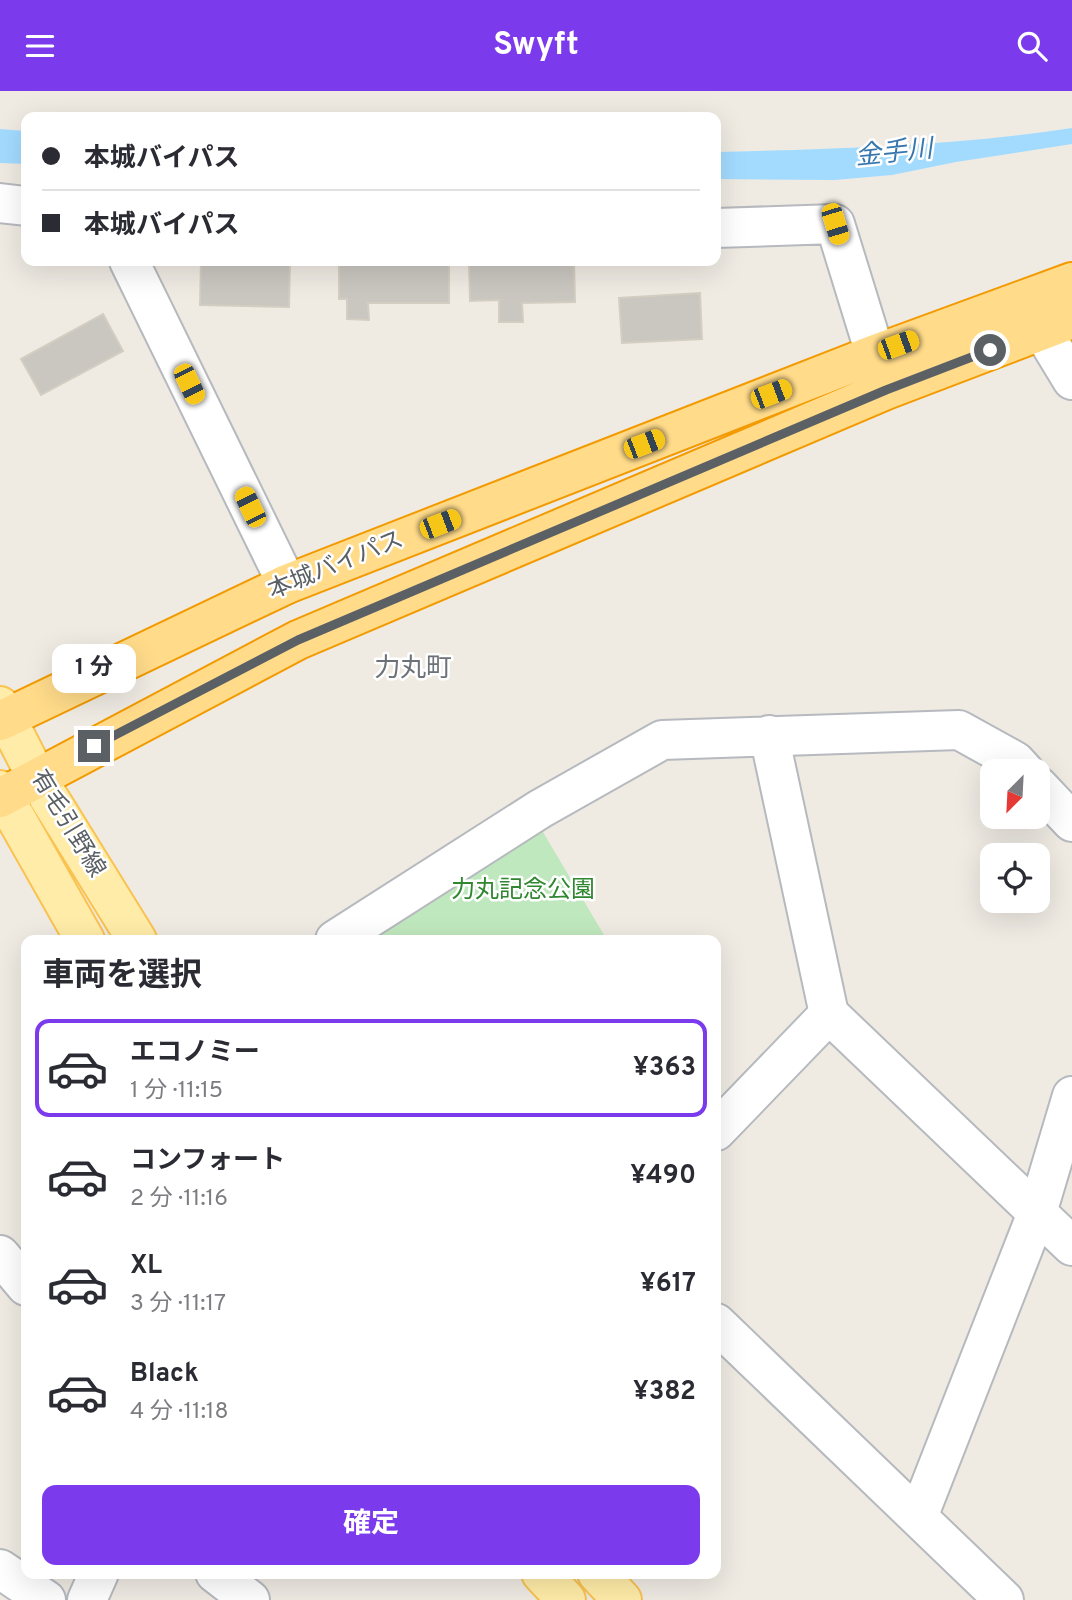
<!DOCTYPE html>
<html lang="ja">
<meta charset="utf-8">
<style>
:root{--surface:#fff;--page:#f2f2f3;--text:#2b2b33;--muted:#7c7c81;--line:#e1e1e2;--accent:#7c3aed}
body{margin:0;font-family:Overpass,"Noto Sans JP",sans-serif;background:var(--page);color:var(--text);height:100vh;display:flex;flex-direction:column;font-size:26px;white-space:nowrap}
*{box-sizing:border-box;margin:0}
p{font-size:23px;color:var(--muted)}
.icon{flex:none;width:38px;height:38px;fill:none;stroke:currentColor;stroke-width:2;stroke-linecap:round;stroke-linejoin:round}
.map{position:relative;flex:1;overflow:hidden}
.details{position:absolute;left:21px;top:844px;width:700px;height:644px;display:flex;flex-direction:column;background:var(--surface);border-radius:14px;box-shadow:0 7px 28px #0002}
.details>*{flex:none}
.banner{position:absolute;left:21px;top:21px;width:700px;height:154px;border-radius:14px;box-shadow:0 7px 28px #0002;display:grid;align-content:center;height:154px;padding:0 21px;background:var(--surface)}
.needle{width:46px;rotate:204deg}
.buttons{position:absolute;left:980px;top:668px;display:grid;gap:14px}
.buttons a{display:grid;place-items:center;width:70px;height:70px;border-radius:14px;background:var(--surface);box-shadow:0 7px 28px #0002;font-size:35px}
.end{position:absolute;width:32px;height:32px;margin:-16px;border:9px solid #5b6065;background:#fff;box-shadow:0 0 0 4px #fff}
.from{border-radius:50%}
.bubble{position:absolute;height:49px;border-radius:14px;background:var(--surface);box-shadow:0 7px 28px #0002;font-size:23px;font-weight:700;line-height:49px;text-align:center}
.car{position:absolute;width:21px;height:42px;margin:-21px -10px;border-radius:9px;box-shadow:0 0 5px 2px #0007;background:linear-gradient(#f5c518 24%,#345 0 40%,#f5c518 0 76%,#345 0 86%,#f5c518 0)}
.banner b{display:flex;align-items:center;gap:24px;height:66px;font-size:26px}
.banner b+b{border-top:2px solid var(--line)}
.banner i{width:18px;height:18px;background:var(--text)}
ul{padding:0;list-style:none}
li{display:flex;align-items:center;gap:21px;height:98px;margin:0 14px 10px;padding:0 7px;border:4px solid transparent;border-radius:14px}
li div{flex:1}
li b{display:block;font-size:26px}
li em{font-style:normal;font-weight:700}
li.active{border-color:var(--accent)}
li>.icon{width:63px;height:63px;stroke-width:1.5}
h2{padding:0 21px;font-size:32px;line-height:84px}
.button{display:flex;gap:14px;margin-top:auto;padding:14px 21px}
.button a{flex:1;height:80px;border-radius:14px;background:var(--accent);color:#fff;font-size:28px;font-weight:700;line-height:80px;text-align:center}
header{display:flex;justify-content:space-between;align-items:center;height:91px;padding:0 21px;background:var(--accent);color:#fff;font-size:32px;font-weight:700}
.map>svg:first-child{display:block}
.green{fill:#c0e8be}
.water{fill:#a3dbff}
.building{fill:#cac6c0;stroke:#d4cdc1;stroke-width:2}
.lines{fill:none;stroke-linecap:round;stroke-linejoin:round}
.minor-casing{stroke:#b6b9be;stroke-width:42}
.major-casing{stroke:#f9c251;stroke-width:42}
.highway-casing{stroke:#f29a00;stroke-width:42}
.minor{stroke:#fff;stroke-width:38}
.major{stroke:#ffeca8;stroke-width:38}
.highway{stroke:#ffdb8a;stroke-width:38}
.route{stroke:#5b6065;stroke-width:9}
.labels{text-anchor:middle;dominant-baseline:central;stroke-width:5;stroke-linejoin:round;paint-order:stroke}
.street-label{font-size:24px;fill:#5b6065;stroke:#fff}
.park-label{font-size:24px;fill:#308730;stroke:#fff}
.water-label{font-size:26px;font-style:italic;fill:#3777ae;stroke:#fff}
.neighbourhood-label{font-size:26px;fill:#6c7277;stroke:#fff}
</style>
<header><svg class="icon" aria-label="menu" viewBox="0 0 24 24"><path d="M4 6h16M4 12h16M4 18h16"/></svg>Swyft<svg class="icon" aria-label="search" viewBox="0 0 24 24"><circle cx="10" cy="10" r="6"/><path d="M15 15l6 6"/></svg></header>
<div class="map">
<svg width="1072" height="1509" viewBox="0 0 1072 1509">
<rect width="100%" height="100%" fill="#efebe3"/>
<!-- green -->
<path class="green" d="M540 736 607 849H336Z"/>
<!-- water -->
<path class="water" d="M1072 37V53L956 71 892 84 835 89 716 88V61C835 58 954 55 1072 37Z
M0 38 26 40V73L0 72Z"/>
<!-- building -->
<path class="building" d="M201 170H290L289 216 200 214Z
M339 170H449V212H368L369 229 347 228V208H339Z
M469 170H574L575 211 522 212 523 231H499V209L470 210Z
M700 202 702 248 622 252 619 207Z
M103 223 123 260 41 304 21 268Z"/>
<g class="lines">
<!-- minor casing -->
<g class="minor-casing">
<path id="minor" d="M0 112 26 115
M716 137 835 133 885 295
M129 170 287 493
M1026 213 1072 289
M769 644 829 923 1072 1155
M1038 695 1072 731
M335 849 540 718 662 649 959 639 1015 670 1025 681
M716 1040 829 923
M0 1164 26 1195
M716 1232 1004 1509
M918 1426 1037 1122 1072 1005
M0 1478 46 1509
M215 1482 250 1509
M87 1509 99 1482"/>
</g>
<!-- major casing -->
<g class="major-casing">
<path id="major" d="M0 615 38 689 137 849
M0 699 85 849
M541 1482 566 1509
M597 1482 622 1509"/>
</g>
<!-- highway casing -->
<g class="highway-casing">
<path id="highway" d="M0 630 287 493 873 264 1072 191
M0 707 298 549 886 299 1072 228"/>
</g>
<!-- minor -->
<use href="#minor" class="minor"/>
<!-- major -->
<use href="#major" class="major"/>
<!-- highway -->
<use href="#highway" class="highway"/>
</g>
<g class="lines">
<!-- route -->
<path class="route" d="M94 655 298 549 886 299 990 259"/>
</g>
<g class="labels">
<!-- street labels -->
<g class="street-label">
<text transform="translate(336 475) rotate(-22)">本城バイパス</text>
<text transform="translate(67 733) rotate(59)">有毛引野線</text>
</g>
<!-- park labels -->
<g class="park-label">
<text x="523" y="800">力丸記念公園</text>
</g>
<!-- water labels -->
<g class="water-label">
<text transform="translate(894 63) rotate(-6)">金手川</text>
</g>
<!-- neighbourhood labels -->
<g class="neighbourhood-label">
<text x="413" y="578">力丸町</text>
</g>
</g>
</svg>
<div class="buttons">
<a><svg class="needle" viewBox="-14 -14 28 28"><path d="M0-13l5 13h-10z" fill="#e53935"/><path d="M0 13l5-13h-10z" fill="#7c7c81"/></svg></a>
<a><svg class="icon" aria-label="locate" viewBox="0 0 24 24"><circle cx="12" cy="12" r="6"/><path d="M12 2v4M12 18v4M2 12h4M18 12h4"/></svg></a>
</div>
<i class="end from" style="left:990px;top:259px"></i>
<i class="end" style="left:94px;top:655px"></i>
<div class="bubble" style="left:52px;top:553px;width:84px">1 分</div>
<i class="car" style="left:835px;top:133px;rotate:163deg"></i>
<i class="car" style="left:898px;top:254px;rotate:70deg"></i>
<i class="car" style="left:189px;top:293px;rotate:154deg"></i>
<i class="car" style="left:771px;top:303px;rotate:69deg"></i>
<i class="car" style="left:644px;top:353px;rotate:69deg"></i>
<i class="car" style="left:250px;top:416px;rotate:334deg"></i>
<i class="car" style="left:440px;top:433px;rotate:69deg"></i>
<div class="banner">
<b><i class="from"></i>本城バイパス</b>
<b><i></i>本城バイパス</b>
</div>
<section class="details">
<h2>車両を選択</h2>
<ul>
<li class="active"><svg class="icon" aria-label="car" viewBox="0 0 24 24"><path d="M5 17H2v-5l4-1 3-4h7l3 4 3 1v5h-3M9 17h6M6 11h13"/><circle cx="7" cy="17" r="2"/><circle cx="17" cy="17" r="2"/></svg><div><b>エコノミー</b><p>1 分 · 11:15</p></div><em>¥363</em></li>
<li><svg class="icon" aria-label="car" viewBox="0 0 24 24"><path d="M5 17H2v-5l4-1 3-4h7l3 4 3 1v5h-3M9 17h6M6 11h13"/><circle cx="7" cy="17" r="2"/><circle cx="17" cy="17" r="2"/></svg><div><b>コンフォート</b><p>2 分 · 11:16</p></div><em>¥490</em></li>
<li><svg class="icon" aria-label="car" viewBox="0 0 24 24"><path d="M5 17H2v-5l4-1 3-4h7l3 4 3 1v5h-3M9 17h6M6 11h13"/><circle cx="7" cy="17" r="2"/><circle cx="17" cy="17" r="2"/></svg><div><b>XL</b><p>3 分 · 11:17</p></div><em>¥617</em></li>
<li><svg class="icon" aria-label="car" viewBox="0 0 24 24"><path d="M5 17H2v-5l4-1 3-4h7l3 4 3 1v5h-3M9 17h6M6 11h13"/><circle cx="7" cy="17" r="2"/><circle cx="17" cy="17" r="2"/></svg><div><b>Black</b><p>4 分 · 11:18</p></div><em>¥382</em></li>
</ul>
<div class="button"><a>確定</a></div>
</section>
</div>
